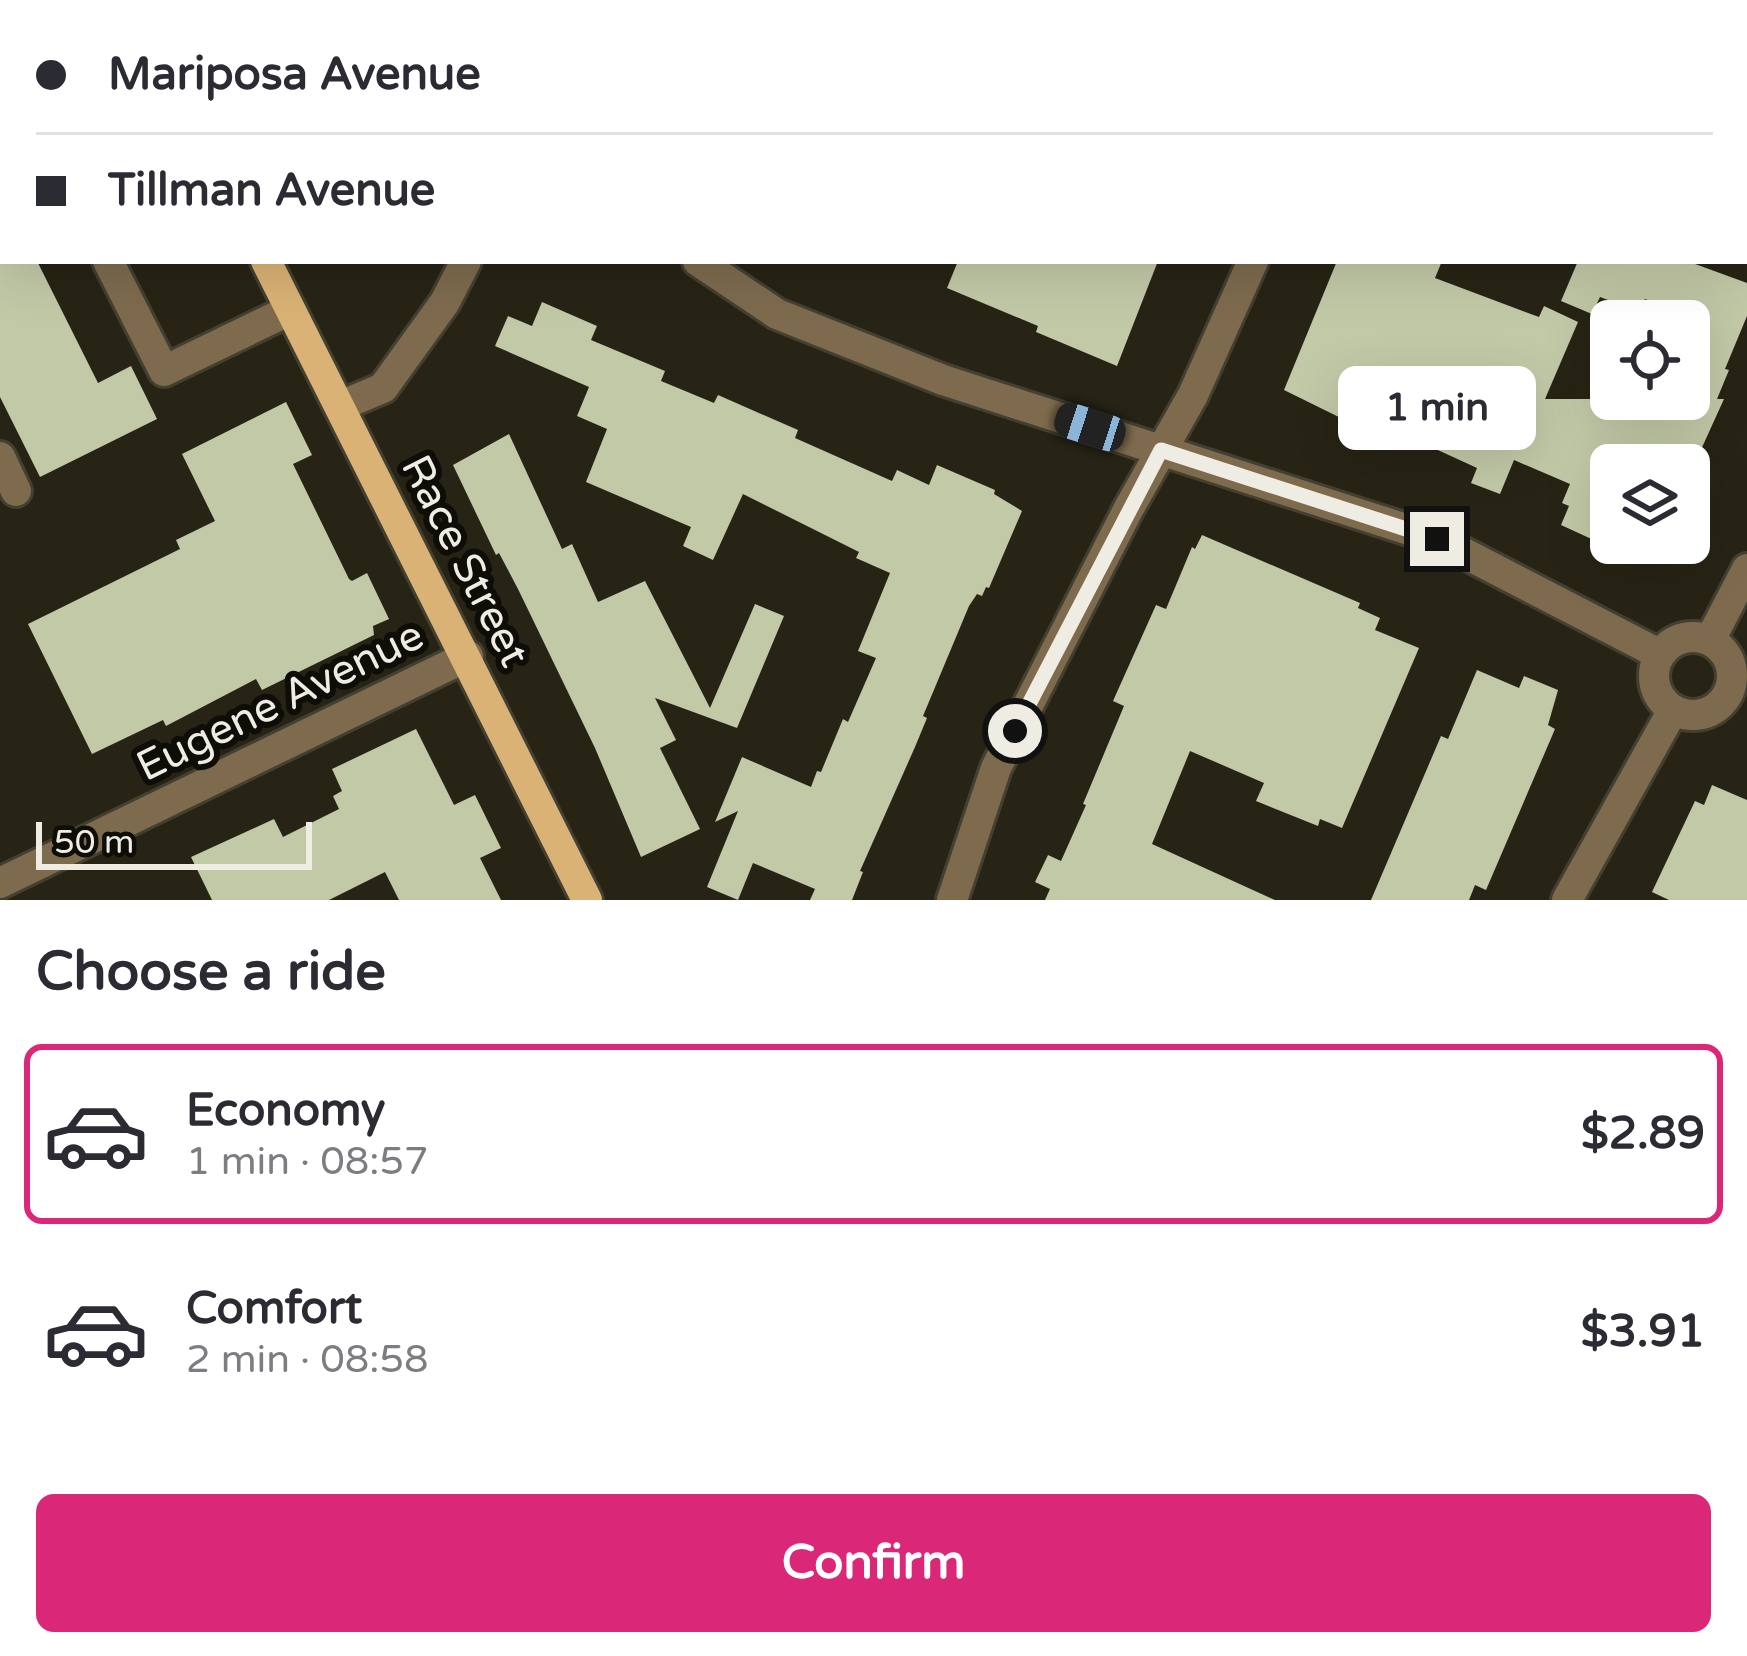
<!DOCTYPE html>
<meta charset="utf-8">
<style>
:root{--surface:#fff;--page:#f7f7f7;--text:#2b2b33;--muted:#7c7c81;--line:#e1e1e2;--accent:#db2777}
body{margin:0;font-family:"Varela Round",sans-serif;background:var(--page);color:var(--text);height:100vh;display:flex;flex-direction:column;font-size:45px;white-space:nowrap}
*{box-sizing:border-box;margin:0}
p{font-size:39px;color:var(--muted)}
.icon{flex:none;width:66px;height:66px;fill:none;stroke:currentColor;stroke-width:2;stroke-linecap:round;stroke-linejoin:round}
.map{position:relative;height:900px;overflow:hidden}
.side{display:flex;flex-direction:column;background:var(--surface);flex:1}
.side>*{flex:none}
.guide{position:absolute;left:0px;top:0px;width:1749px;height:264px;box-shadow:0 12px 48px #0002;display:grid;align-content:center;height:264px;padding:0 36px;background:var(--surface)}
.controls{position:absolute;left:1590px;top:300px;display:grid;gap:24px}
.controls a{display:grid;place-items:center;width:120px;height:120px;border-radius:18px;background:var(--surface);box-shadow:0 12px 48px #0002;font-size:60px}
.scale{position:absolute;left:36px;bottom:30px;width:276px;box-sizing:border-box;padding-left:12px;border:6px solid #efede3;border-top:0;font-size:33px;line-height:42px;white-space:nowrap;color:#efede3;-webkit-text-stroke:9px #0e0d07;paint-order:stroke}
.end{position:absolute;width:54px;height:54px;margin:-27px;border:15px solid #efede3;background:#111;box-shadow:0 0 0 6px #111}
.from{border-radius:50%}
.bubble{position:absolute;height:84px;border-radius:18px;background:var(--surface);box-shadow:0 12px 48px #0002;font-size:39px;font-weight:800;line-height:84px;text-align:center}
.car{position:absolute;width:36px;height:72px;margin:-36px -18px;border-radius:15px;box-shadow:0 0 9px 3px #0007;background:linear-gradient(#222 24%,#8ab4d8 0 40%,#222 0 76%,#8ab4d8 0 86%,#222 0)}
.guide b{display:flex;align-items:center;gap:42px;height:114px;font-size:45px}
.guide b+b{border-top:3px solid var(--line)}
.guide i{width:30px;height:30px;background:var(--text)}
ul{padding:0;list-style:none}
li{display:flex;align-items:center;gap:36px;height:180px;margin:0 24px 18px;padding:0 12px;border:6px solid transparent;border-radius:18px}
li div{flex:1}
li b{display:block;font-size:45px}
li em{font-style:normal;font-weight:800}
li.on{border-color:var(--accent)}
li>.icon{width:108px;height:108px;stroke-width:1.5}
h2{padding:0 36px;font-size:54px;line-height:144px}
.button{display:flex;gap:24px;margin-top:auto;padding:24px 36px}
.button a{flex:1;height:138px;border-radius:18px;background:var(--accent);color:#fff;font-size:48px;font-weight:800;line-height:138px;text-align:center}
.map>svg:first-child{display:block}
.building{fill:#c2c9a7}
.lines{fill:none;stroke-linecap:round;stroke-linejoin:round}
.minor-casing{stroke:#434032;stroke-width:36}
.major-casing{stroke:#434032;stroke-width:36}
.minor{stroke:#7e6b4e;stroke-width:30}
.major{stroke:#dab275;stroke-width:30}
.route{stroke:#efede3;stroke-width:15}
.labels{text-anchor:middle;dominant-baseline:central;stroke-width:12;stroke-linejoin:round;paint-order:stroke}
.street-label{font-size:42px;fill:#efede3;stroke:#0e0d07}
</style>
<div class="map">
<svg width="1747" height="900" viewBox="0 0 1747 900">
<rect width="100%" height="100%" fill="#272415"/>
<!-- building -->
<path class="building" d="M0 261H37L98 383 131 366 157 419 40 477 0 397Z
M958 261H1158L1117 366 1036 332 1038 326 947 288Z
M1337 261H1442L1435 278 1539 317 1544 306 1578 322 1545 399H1689V318L1645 299 1640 312 1600 297 1592 314 1561 301 1578 261H1687L1747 283V316L1725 369 1729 370 1717 399H1724L1694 465H1611V548L1561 525 1569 506 1562 503 1570 484 1514 460 1500 494 1471 483 1477 468 1416 440 1419 433 1361 404 1355 425 1284 390Z
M542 302 597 326 591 340 665 371 661 381 714 403 718 395 798 430 795 438 892 481 897 470 929 485 937 465 995 490 994 494 1022 511 989 588 986 587 982 596 977 594 969 606 923 716 927 718 915 747 860 871 863 872 852 900H810L815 889 753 863 738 900 707 887 738 811 715 822 742 757 811 787 817 771 821 772 843 719 848 722 876 658 858 651 890 573 856 558 859 552 743 494 713 560 683 546 691 527 586 482 607 429 577 416 589 387 495 346 508 316 532 326Z
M286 402 312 455 293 464 349 579 352 581 367 573 389 619 373 626 374 635 262 690 256 679 166 726 163 720 92 754 28 624 180 549 176 540 215 521 182 454Z
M509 434 562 549 572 544 598 602 645 581 710 708 755 604 784 616 737 728 655 698 676 740 660 748 700 829 641 857 595 748 518 589 499 553 496 555 453 465Z
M1202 535 1360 603 1358 608 1380 618 1375 630 1419 648 1342 828 1320 819 1318 826 1256 801 1264 783 1190 751 1152 844 1275 900H1045L1050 889 1035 882 1048 855 1061 861 1086 805 1083 804 1124 706 1113 701 1156 605 1166 609 1192 547 1195 549Z
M1477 670 1519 688 1524 676 1558 690 1548 725 1555 729 1486 890 1475 885 1469 900H1371L1441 736 1448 739Z
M416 729 454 805 475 795 501 848 480 858 501 900H399L385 872 329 900H212L191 857 274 819 283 837 339 809 333 796 342 791 332 769Z
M1712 785 1747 800V900H1669L1652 892 1695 801 1704 805Z"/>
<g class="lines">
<!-- minor casing -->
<g class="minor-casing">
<path id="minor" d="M372 0 374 3
M282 3 288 0
M1340 3 1341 0
M108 261 164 371 290 310
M698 261 777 314 943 380 1437 539 1659 654
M340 406 383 388 445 302 466 261
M0 457 16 491
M1654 676a39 39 0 1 1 78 0a39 39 0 1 1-78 0Z
M1710 640 1747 569
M0 883 468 656
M952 900 996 768 1129 508 1193 395 1253 261
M1567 900 1673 710"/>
</g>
<!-- major casing -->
<g class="major-casing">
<path id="major" d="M135 0 137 3
M0 147 3 145
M266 261 587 900"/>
</g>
<!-- minor -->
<use href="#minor" class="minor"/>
<!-- major -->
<use href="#major" class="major"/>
</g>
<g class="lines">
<!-- route -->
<path class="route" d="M1015 731 1161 450 1437 539"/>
</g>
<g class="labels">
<!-- street labels -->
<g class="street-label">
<text transform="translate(465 561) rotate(63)">Race Street</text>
<text transform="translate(280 701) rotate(-26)">Eugene Avenue</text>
</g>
</g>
</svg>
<div class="controls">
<a><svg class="icon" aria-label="locate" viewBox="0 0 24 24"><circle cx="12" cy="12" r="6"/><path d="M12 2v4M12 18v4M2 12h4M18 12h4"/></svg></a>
<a><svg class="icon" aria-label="layers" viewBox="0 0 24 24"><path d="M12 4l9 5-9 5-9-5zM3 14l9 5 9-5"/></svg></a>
</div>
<div class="scale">50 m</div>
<i class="end from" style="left:1015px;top:731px"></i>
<i class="end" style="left:1437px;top:539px"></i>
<div class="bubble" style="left:1338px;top:366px;width:198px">1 min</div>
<i class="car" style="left:1090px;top:427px;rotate:288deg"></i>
<div class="guide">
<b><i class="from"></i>Mariposa Avenue</b>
<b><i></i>Tillman Avenue</b>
</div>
</div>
<section class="side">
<h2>Choose a ride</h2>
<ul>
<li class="on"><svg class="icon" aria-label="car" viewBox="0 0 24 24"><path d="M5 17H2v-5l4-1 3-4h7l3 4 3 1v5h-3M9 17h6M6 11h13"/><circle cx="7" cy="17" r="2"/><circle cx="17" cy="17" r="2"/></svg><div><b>Economy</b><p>1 min · 08:57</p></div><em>$2.89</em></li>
<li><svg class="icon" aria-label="car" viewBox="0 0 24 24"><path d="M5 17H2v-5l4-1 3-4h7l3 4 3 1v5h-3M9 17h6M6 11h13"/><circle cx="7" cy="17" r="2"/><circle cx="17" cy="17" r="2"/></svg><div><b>Comfort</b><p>2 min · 08:58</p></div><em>$3.91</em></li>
</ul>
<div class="button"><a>Confirm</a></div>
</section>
